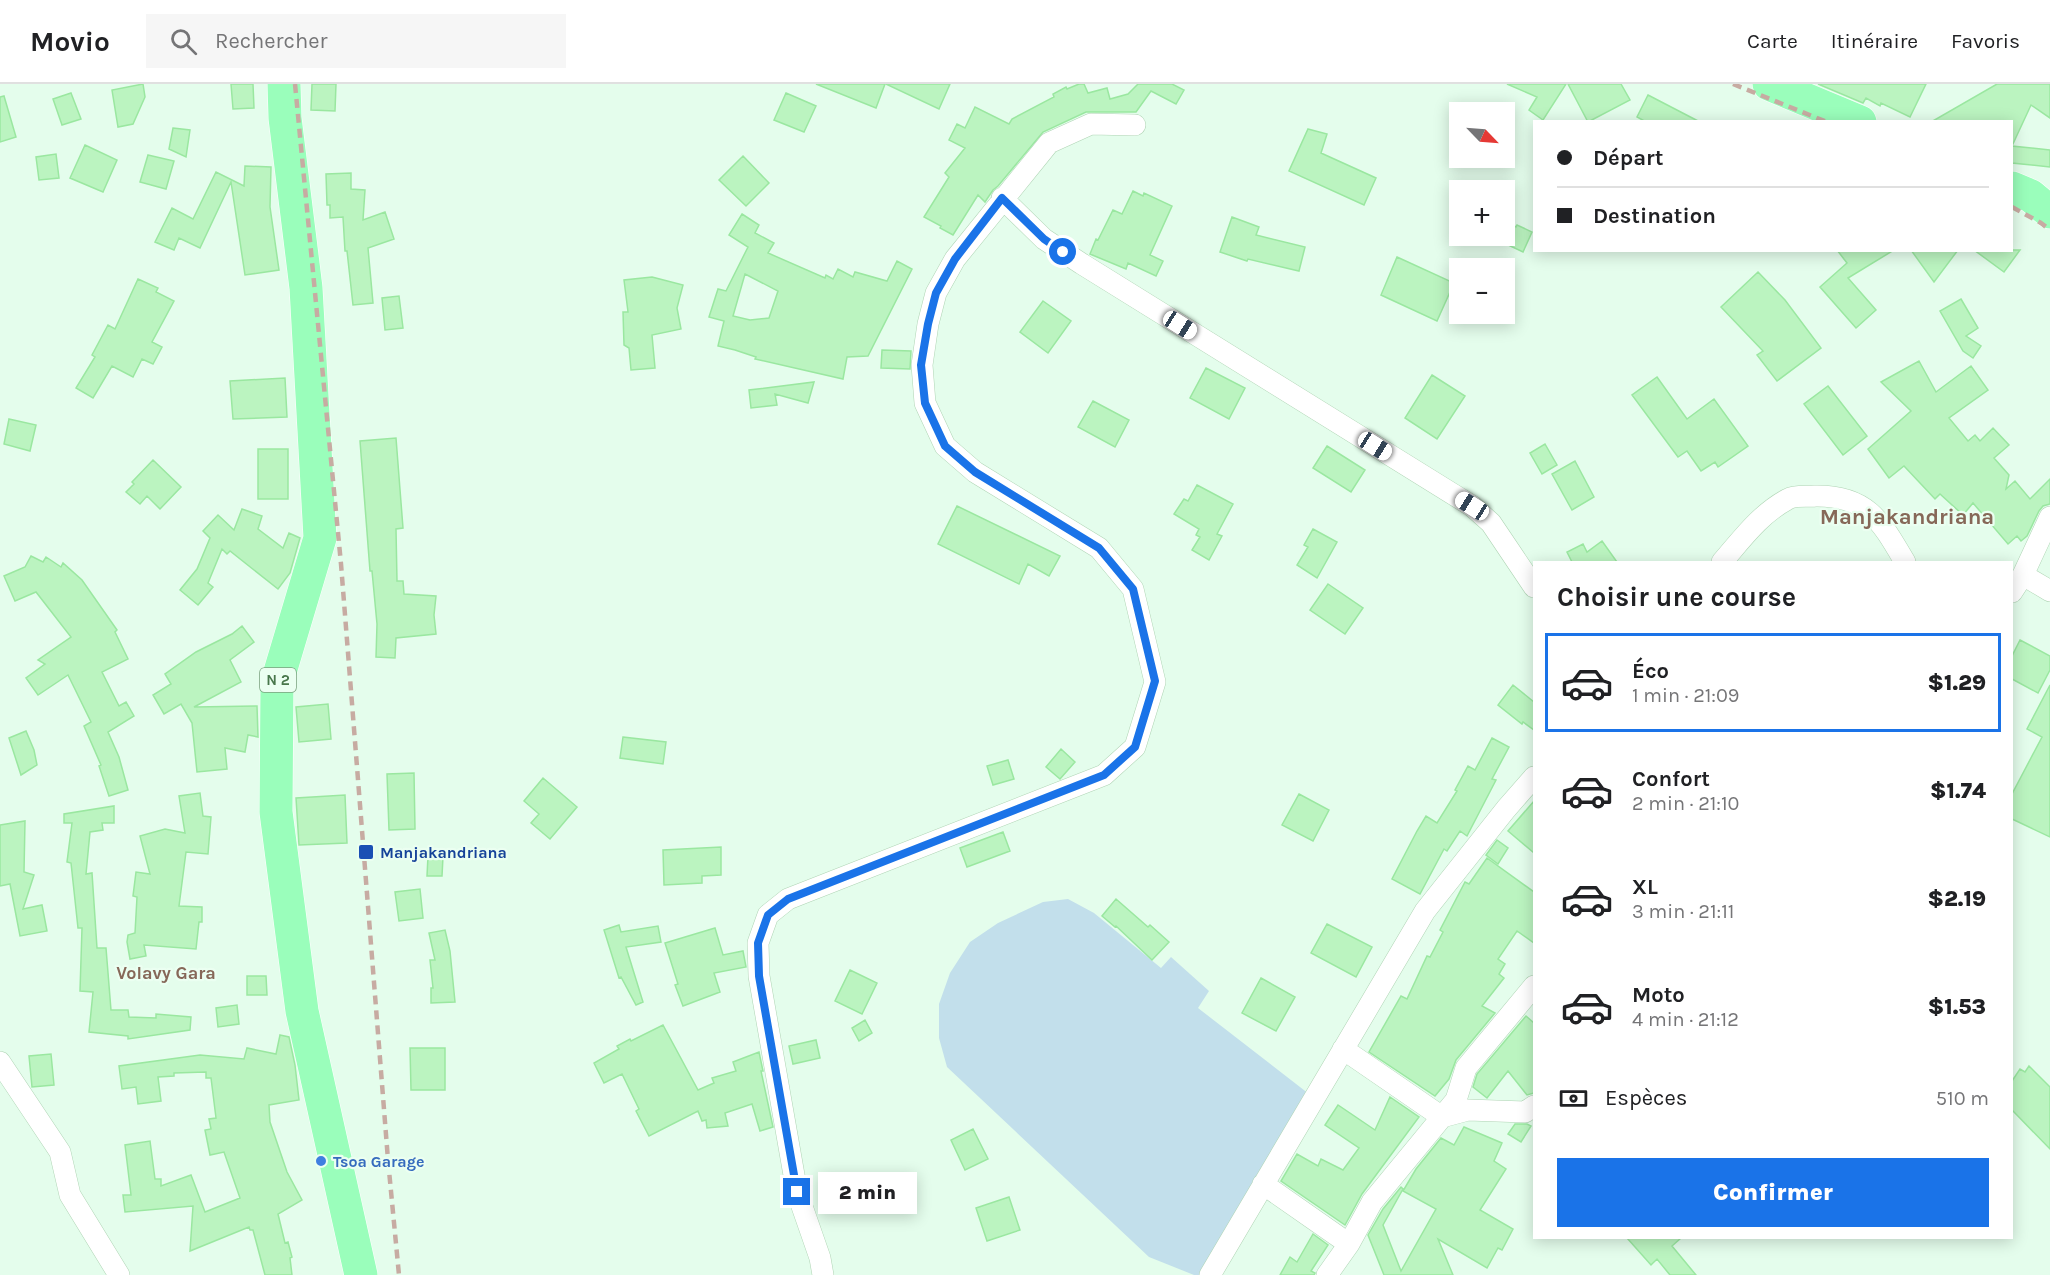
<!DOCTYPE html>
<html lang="fr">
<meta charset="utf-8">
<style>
:root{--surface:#fff;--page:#f6f6f6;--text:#202124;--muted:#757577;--line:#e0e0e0;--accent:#1a73e8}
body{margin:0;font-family:Karla,sans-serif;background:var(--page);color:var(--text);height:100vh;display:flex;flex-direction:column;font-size:22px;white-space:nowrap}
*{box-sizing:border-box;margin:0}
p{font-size:20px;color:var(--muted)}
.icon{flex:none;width:33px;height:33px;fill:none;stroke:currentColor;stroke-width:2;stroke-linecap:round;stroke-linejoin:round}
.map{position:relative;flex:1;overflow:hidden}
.details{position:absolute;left:1533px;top:477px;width:480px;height:678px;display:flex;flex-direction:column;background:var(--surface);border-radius:0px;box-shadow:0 3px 15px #0003}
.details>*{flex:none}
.hud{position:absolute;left:1533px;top:36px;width:480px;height:132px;border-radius:0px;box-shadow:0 3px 15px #0003;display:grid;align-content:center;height:132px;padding:0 24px;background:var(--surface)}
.needle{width:39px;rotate:115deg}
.buttons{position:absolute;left:1449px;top:18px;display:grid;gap:12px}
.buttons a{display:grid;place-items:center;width:66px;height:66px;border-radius:0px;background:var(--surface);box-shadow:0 3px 15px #0003;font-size:30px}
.end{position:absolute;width:27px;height:27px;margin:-14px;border:8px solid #1a73e8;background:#fff;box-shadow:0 0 0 3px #fff}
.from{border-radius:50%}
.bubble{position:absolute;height:42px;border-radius:0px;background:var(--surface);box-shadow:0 3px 15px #0003;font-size:20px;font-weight:800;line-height:42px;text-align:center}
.car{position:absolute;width:18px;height:36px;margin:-18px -9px;border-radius:8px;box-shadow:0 0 4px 2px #0007;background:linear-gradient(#fff 24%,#345 0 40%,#fff 0 76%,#345 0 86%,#fff 0)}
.hud b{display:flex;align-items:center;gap:21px;height:57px;font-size:22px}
.hud b+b{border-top:2px solid var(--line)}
.hud i{width:15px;height:15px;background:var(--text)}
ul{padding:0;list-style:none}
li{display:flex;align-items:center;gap:18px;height:99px;margin:0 12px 9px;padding:0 12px;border:3px solid transparent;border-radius:0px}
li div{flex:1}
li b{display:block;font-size:22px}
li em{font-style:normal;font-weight:800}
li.on{border-color:var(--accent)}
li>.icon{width:54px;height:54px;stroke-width:1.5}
h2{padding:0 24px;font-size:27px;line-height:72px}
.pay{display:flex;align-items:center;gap:15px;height:66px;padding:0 24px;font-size:22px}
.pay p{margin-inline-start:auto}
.button{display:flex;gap:12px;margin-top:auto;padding:12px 24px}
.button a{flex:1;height:69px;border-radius:0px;background:var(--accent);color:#fff;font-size:24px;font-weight:800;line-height:69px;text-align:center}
header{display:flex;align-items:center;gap:36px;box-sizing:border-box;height:84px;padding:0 30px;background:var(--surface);border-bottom:2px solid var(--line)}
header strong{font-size:28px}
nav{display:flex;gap:33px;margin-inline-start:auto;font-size:21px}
.search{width:420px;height:54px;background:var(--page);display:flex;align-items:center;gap:15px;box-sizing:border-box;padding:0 21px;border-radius:0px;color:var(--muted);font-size:22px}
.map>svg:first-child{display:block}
.green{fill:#c2dfeb}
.building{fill:#bbf4c0;stroke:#9ae7a0;stroke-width:1.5;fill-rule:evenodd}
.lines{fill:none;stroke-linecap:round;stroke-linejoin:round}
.minor-casing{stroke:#afd4b4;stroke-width:22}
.primary-casing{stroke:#fff;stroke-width:34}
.minor{stroke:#fff;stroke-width:21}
.primary{stroke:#9afebb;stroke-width:33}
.rail{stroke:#c7aba2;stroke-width:4.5;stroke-dasharray:9 6;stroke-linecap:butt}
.route{stroke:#1a73e8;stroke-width:8}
.transit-dot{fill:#1a4fb4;stroke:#ebfff1;stroke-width:2}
.shop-dot{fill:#3f7fe0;stroke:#ebfff1;stroke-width:2}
.labels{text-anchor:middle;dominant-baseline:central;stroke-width:4.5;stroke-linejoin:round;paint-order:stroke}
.shield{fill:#ebfff1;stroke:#79a07d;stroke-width:1.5}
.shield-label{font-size:15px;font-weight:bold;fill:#48774b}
.transit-label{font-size:16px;font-weight:bold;fill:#164399;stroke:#ebfff1;text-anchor:start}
.shop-label{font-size:16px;font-weight:bold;fill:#366cbe;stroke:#ebfff1;text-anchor:start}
.neighbourhood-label{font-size:18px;font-weight:bold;fill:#866858;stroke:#ebfff1}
.district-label{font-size:22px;font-weight:bold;fill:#866858;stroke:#ebfff1}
</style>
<header>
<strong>Movio</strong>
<div class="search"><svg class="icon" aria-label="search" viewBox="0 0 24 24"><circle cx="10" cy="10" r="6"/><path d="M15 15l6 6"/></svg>Rechercher</div>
<nav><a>Carte</a><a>Itinéraire</a><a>Favoris</a></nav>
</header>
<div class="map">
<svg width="2050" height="1191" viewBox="0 0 2050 1191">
<rect width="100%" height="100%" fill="#e4fdec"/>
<!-- green -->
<path class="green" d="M1068 815 1094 829 1161 884 1171 873 1209 907 1198 924 1309 1010 1200 1191H1194L1149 1173 947 983 939 954V920L950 889 970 858 998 839 1043 818Z"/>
<!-- building -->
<path class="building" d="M143 0 145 13 133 40 118 43 112 6Z
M231 0H253L254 24 233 25Z
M312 0H336L335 27 311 26Z
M816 0H885L876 24Z
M886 0H950L939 25Z
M1079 0H1084L1088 9 1107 4 1110 15 1128 10 1138 0H1172L1184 6 1176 20 1151 7 1136 28H1086L1043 48 998 102 993 106 985 118 978 111 953 151 940 144 941 142 924 133 949 93 945 89 965 64 949 56 957 40 965 44 975 23 1009 40 1012 35 1054 13 1053 10 1066 3 1067 5Z
M1507 0H1566L1543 36 1529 26 1537 13Z
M1568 0H1621L1630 16 1588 38Z
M1818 0H1926L1910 33 1881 19 1880 22 1866 14 1863 19Z
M1997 0H2050V34L2031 21 2012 62 2050 66V83L2012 79V38H1931Z
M71 9 81 35 62 41 53 15Z
M786 9 816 22 804 48 774 36Z
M1648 11 1700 38H1646L1637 33Z
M4 12 16 53 0 58V13Z
M173 44 190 46 186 73 169 65Z
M1308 45 1327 50 1321 69 1376 94 1364 121 1289 87Z
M85 61 117 76 103 108 70 94Z
M56 70 59 94 39 96 36 73Z
M148 71 174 77 166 105 140 98Z
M743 72 769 99 746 122 719 96Z
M245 82 271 83 270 123 279 186 245 191 231 98 200 164 179 154 174 166 155 158 172 124 193 135 216 88 244 102Z
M351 89V105L365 106 363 136 385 128 394 155 368 164 373 219 353 221 347 167H345L343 133 330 134V121H327L326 90Z
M1133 107 1143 112 1144 109 1172 122 1150 171 1163 177 1156 192 1128 179 1126 185 1090 170 1096 155 1098 156 1113 126 1122 130Z
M742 130 759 141 755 149 774 159 768 169 825 194 826 191 833 195 838 185 853 193 855 188 887 197 897 177 912 185 868 272 847 273 843 295 755 275 756 273 735 266 718 262 724 237 709 233 718 205 726 207 748 163 729 151ZM745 190 778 207 769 234 750 236 733 232Z
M1232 133 1259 143 1256 151 1305 163 1299 187 1248 175 1247 177 1220 168Z
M1504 136 1516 143 1517 141 1532 148 1523 168 1504 159Z
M1837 166H1894L1848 194 1876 226 1856 244 1820 203 1847 179Z
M1911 166H1958L1934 198Z
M1974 166H2020L2004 188Z
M1397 173 1454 199 1437 237 1381 211Z
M1758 188 1785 216 1821 264 1777 297 1757 271 1763 267 1721 223Z
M652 193 683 201 677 224 681 245 652 251 655 284 631 286 629 264 624 261 623 228H628L624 196Z
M138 195 158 204 156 208 174 217 152 258 162 263 153 280 142 275 133 293 112 282 93 314 76 304 95 273 92 271 108 241 115 245Z
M399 212 403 244 385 246 382 214Z
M1961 215 1978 244 1966 252 1981 262 1973 274 1963 267 1940 227Z
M1043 217 1071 237 1048 269 1020 248Z
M882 266 911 267 910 285 881 284Z
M1919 277 1936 308 1971 282 1988 306 1949 334 1968 357 1975 351 1980 357 1993 344 2009 361 1994 374 2009 391 2006 405 2015 397 2030 415 2050 395V420L2043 422 2039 427 2027 452 2021 457 2017 452 2008 460 1973 419 1963 431 1940 410 1935 415 1904 382 1889 394 1868 365 1911 327 1881 298Z
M1206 284 1245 304 1229 335 1190 314Z
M1432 291 1465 312 1437 355 1405 334Z
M1657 293 1687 335 1714 315 1748 362 1718 383 1715 378 1701 387 1687 367 1678 373 1632 311Z
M285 294 287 333 233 335 230 297Z
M814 298 808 319 775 310 777 321 751 324 749 306Z
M1828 302 1867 352 1843 371 1804 320Z
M1093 317 1129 336 1115 363 1078 343Z
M9 335 36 341 30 367 4 360Z
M396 354 403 444 396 445 397 497H403L404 510 436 512 434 531 436 550 396 554 395 574 376 573 377 540 372 487H370L360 357Z
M1545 360 1557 381 1542 390 1530 369Z
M1327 362 1365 386 1351 408 1313 384Z
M258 365H288V415H258Z
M153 376 181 403 160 425 147 412 140 420 126 408 134 400 132 398Z
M1575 377 1594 413 1572 426 1552 390Z
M1197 401 1233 420 1217 450 1222 452 1209 476 1192 466 1200 453 1196 451 1199 445 1174 430 1184 415 1188 417Z
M957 422 1060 472 1049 492 1028 480 1019 500 938 460Z
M242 425 262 432 258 445 283 464 289 449 300 454 290 489 278 505 230 467 227 470 222 465 208 499 213 503 198 521 180 506 197 485 210 454 203 447 218 431 234 446Z
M1313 445 1337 458 1317 494 1297 481 1308 463 1304 461Z
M1602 457 1617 478H1572L1567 468 1583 460 1587 468Z
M31 472 43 478 46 473 61 483 63 479 82 496 117 546 115 548 128 575 102 588 119 622 126 618 134 632 108 648 119 673 128 706 109 712 99 682 101 681 84 642 91 638 68 591 38 611 26 594 45 580 38 576 71 553 36 508 15 517 4 492 25 483Z
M1328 500 1363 524 1345 550 1310 526Z
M242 542 254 558 230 576 241 598 194 623 257 622 258 653 248 651 245 668 225 664 227 685 197 688 192 639 181 620 164 630 153 611 171 600 165 590 196 568 232 550Z
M2020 556 2050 572V586L2038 609 2012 595V572Z
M1513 601 1534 618V646L1523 638 1522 640 1498 621Z
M2050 601V753L2012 735V710L2042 653 2027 645Z
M328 620 331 655 299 658 296 623Z
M26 647 34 666 37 681 21 691 9 654Z
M623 653 666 658 663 680 620 674Z
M1492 654 1509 663 1492 695 1496 696 1467 752 1460 747 1447 767 1444 765 1420 810 1392 795 1417 747 1426 732 1437 739 1457 707 1455 706 1468 682 1475 686Z
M1061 665 1075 678 1060 695 1046 683Z
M1008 676 1014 695 993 701 987 682Z
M414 689 415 745 389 746 387 690Z
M543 694 577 723 550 755 531 739 539 730 524 717Z
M200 709 203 732 211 733 208 770 186 768 179 822 202 823V838H199L196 865 144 861 146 872 130 875 127 858 128 851 135 849 137 813 133 812 136 788 150 790 140 752 165 745 185 749 179 712Z
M1299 710 1329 726 1313 757 1282 741Z
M345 711 347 759 299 761 296 714Z
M1534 717V769L1508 747Z
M114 722V739H102L103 746 90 748 86 790 92 789 97 864H106L111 926H128L129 933 156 934V930L191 933 190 946 128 955V952L89 948 93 908 80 907 82 844H78L71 779 67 778 72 739H64V730Z
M25 737 24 788 34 791 23 825 42 821 47 847 20 852 10 800 0 802V741Z
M1003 748 1010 767 967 783 960 764Z
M1497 756 1508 764 1498 780 1486 771Z
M721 763V791L702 792V799L664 801 663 766Z
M428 772 443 773 442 792H427Z
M1487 774 1534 808V859L1517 847 1498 875 1505 880 1499 890 1504 894 1482 922 1495 929 1456 976 1449 995 1435 1012 1369 968 1401 912 1407 915 1427 872 1430 873 1443 848 1440 846 1465 798 1469 800Z
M420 805 423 834 399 837 395 808Z
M1116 815 1148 843 1150 841 1169 858 1152 876 1116 842 1115 843 1102 832Z
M1327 840 1372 863 1356 893 1311 869Z
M619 841 621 848 658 842 661 858 626 863 643 918 636 921 621 893 619 894 604 846Z
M715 844 723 871 743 867 746 883 714 889 720 908 683 922 675 901 678 900 665 859Z
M445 846 450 867 455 918 431 919V904H433L430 876H435L429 849Z
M850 886 877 899 862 930 835 917Z
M247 892H266L267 911H247Z
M1261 894 1295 913 1276 947 1242 929Z
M237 921 239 940 218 943 216 924Z
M1526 932 1534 939V1009L1527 1011 1508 987 1487 1014 1473 1003 1477 990Z
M865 936 872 949 859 957 852 944Z
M663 941 698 1006 714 999 712 994 736 987 733 978 759 968 763 987H761L773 1043 760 1047 752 1020 725 1029 728 1042 707 1044 706 1036 702 1037 698 1027 649 1052 636 1027 639 1025 622 990 604 999 594 979 619 965 617 962 630 955 631 957Z
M280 951 289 953 295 981 299 1016 269 1021 270 1038 287 1088 302 1116 278 1130 285 1159 288 1158 292 1173 290 1174 292 1191H265L253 1146H250L249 1143 190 1167 193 1122 125 1128 123 1111H131L125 1061 150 1057 155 1095H161V1102L191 1091 205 1128 240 1114 224 1068 210 1071 205 1046 211 1045 209 1035 216 1034 211 994H206V988L174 989V992L158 993 161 1017 138 1020 136 1003 122 1005 119 982 200 971 244 975 247 964 276 970Z
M816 956 820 974 793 980 789 962Z
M410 964H445V1006H411Z
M51 970 54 1001 32 1003 29 972Z
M2029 982 2050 1003V1065L2012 1026V997L2020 985 2025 988Z
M1390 1013 1419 1033 1362 1110 1345 1141 1281 1097 1297 1070 1318 1082 1321 1075 1343 1086 1359 1064 1325 1041 1338 1021 1375 1046Z
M1515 1040H1527L1531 1042 1521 1058 1508 1050Z
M1464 1043 1502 1059 1494 1077 1506 1085 1480 1126 1513 1145 1502 1166 1498 1164 1487 1184 1438 1155 1453 1191H1384L1368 1151 1383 1125 1401 1103 1403 1105 1383 1141 1401 1187 1436 1125 1403 1107 1416 1085 1441 1054 1454 1061Z
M973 1045 988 1075 965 1086 951 1056Z
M1009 1113 1020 1146 987 1157 976 1124Z
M1313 1150 1328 1161 1311 1187 1315 1189 1314 1191H1280L1290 1173 1297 1178Z
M1627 1154H1681L1672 1162 1696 1191H1670L1657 1175 1651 1181Z"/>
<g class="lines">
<!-- minor casing -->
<g class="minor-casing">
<path id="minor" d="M1002 114 1044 155 1082 180 1472 422 1491 439 1534 503
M1722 478C1742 455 1760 430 1788 415 1795 411 1807 413 1815 412 1867 411 1881 437 1905 478
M2023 491 2050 433
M2012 508 2023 491 2050 507
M1343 965 1442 1033 1456 1016 1466 984 1534 902
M0 978 60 1068 70 1111 119 1191
M1263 1100 1349 1160
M823 1191 820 1174 797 1108 759 892 758 859 768 831 788 815 1104 691 1135 663 1155 598 1133 505 1099 464 975 388 945 362 925 319 922 281 928 240 936 209 955 175 1049 59 1091 40 1135 41
M1210 1191 1425 827 1506 725 1534 693
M1327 1191 1349 1160 1372 1118 1442 1033 1468 1026 1525 1028 1534 1022"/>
</g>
<!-- primary casing -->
<g class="primary-casing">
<path id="primary" d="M284 0 285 34 306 204 320 454 277 598 276 728 302 927 361 1191
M1769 0 1860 38
M2012 104 2031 112 2050 128"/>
</g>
<!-- minor -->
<use href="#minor" class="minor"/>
<!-- primary -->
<use href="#primary" class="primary"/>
<!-- rail -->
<path class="rail" d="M295 0 341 480 388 1076 399 1191
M1733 0 1827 38
M2012 123 2041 139 2050 146"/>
</g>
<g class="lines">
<!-- route -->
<path class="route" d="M797 1108 759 892 758 859 768 831 788 815 1104 691 1135 663 1155 597 1133 505 1099 464 975 388 945 362 925 319 921 281 928 240 936 209 955 175 1002 114 1044 155 1063 168"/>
</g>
<!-- markers -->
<rect class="transit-dot" x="358" y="760" width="16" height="16" rx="3"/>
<circle class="shop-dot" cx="321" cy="1077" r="6"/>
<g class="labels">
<!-- shield labels -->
<rect class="shield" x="260" y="584" width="36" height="24" rx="4.5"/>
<g class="shield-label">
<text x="278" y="596">N 2</text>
</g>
<!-- transit labels -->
<g class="transit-label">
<text x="380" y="768">Manjakandriana</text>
</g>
<!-- shop labels -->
<g class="shop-label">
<text x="333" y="1077">Tsoa Garage</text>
</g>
<!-- neighbourhood labels -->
<g class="neighbourhood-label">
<text x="166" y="889">Volavy Gara</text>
</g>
<!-- district labels -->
<g class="district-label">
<text x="1907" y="433">Manjakandriana</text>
</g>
</g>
</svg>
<div class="buttons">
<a><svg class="needle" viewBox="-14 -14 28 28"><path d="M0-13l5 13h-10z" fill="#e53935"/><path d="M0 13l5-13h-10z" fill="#757577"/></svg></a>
<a>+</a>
<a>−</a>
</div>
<i class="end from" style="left:1063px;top:168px"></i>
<i class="end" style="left:797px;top:1108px"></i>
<div class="bubble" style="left:818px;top:1088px;width:99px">2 min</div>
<i class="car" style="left:1180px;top:241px;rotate:122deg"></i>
<i class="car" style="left:1375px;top:362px;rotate:122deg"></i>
<i class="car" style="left:1472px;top:422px;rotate:302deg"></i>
<div class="hud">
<b><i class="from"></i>Départ</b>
<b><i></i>Destination</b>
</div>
<section class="details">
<h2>Choisir une course</h2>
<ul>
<li class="on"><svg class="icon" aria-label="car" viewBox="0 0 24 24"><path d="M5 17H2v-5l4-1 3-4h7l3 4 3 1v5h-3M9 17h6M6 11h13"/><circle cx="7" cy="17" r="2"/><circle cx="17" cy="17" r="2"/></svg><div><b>Éco</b><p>1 min · 21:09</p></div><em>$1.29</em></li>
<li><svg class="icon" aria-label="car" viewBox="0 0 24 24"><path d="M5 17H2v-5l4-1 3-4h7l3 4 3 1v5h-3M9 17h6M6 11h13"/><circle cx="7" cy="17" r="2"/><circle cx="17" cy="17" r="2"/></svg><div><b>Confort</b><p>2 min · 21:10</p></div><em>$1.74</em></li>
<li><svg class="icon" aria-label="car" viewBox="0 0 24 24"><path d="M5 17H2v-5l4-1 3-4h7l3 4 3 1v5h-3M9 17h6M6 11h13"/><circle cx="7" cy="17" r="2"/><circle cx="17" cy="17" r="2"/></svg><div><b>XL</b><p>3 min · 21:11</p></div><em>$2.19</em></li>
<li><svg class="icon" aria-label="car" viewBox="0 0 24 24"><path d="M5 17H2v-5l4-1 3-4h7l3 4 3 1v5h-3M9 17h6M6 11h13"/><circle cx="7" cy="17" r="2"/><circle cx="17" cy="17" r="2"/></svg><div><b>Moto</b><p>4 min · 21:12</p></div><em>$1.53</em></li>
</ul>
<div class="pay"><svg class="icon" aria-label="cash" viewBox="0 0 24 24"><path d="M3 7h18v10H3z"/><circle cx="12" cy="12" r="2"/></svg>Espèces<p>510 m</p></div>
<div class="button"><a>Confirmer</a></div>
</section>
</div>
